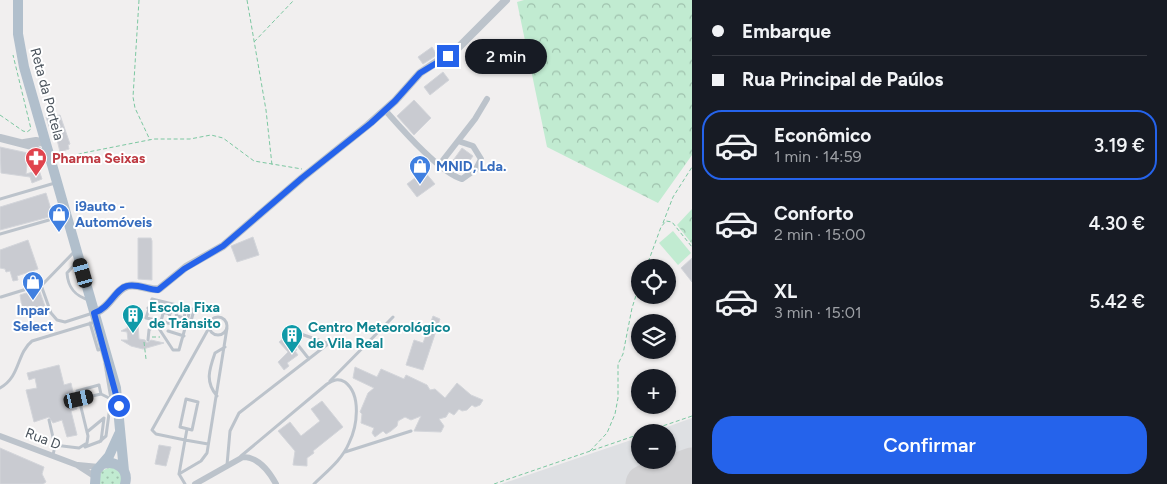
<!DOCTYPE html>
<html lang="pt">
<meta charset="utf-8">
<style>
:root{--surface:#171b24;--page:#20242c;--text:#f1f3f6;--muted:#9ea1a6;--line:#363941;--accent:#2563eb}
body{margin:0;font-family:Figtree,sans-serif;background:var(--page);color:var(--text);height:100vh;display:flex;flex-direction:column;font-size:19px;white-space:nowrap}
*{box-sizing:border-box;margin:0}
p{font-size:16px;color:var(--muted)}
.icon{flex:none;width:28px;height:28px;fill:none;stroke:currentColor;stroke-width:2;stroke-linecap:round;stroke-linejoin:round}
.map{position:relative;flex:1;overflow:hidden}
.drawer{display:flex;flex-direction:column;background:var(--surface);width:475px}
.drawer>*{flex:none}
.hud{display:grid;align-content:center;height:110px;padding:0 20px;background:var(--surface)}
.fabs{position:absolute;left:631px;top:259px;display:grid;gap:10px}
.fabs a{display:grid;place-items:center;width:45px;height:45px;border-radius:50%;background:var(--surface);box-shadow:0 1px 4px #0004;font-size:25px}
.end{position:absolute;width:22px;height:22px;margin:-11px;border:6px solid #2563eb;background:#fff;box-shadow:0 0 0 2px #fff}
.from{border-radius:50%}
.bubble{position:absolute;height:35px;border-radius:18px;background:var(--surface);box-shadow:0 1px 4px #0004;font-size:16px;font-weight:600;line-height:35px;text-align:center}
.car{position:absolute;width:15px;height:30px;margin:-15px -8px;border-radius:6px;box-shadow:0 0 4px 1px #0007;background:linear-gradient(#222 24%,#8ab4d8 0 40%,#222 0 76%,#8ab4d8 0 86%,#222 0)}
.hud b{display:flex;align-items:center;gap:18px;height:48px;font-size:19px}
.hud b+b{border-top:1px solid var(--line)}
.hud i{width:12px;height:12px;background:var(--text)}
ul{padding:0;list-style:none}
li{display:flex;align-items:center;gap:15px;height:70px;margin:0 10px 8px;padding:0 10px;border:2px solid transparent;border-radius:20px}
li div{flex:1}
li b{display:block;font-size:19px}
li em{font-style:normal;font-weight:600}
li.current{border-color:var(--accent)}
li>.icon{width:45px;height:45px;stroke-width:1.5}
.cta{display:flex;gap:10px;margin-top:auto;padding:10px 20px}
.cta a{flex:1;height:58px;border-radius:20px;background:var(--accent);color:#fff;font-size:20px;font-weight:600;line-height:58px;text-align:center}
main{display:flex;flex:1;min-height:0}
.map>svg:first-child{display:block}
.airport{fill:#dee0e3}
.forest{fill:url(#forest-crowns)}
.garden{fill:url(#garden-dots)}
.pitch{fill:#c1ebd1}
.lines{fill:none;stroke-linecap:round;stroke-linejoin:round}
.runway{stroke:#d2d2d4;stroke-width:39}
.building{fill:#c9cbd1;stroke:#d3d5da}
.path{stroke:#7cc7a1;stroke-width:1;stroke-dasharray:4 2.5;stroke-linecap:butt}
.service{stroke:#bcc3cb;stroke-width:3}
.minor{stroke:#bcc3cb;stroke-width:6}
.tertiary{stroke:#bcc3cb;stroke-width:8}
.primary{stroke:#b1bfcc;stroke-width:10}
.route{stroke:#2563eb;stroke-width:6}
.labels{text-anchor:middle;dominant-baseline:central;stroke-width:4;stroke-linejoin:round;paint-order:stroke}
.street-label{font-size:14px;fill:#49525b;stroke:#fff}
.health-label{font-size:14px;font-weight:bold;fill:#be3a42;stroke:#fff;text-anchor:start}
.shop-label{font-size:14px;font-weight:bold;fill:#366cbe;stroke:#fff;text-anchor:start}
.culture-label{font-size:14px;font-weight:bold;fill:#0d838f;stroke:#fff;text-anchor:start}
</style>
<main>
<div class="map">
<svg width="692" height="484" viewBox="0 0 692 484">
<defs>
<pattern id="forest-crowns" width="20" height="18" patternUnits="userSpaceOnUse" patternTransform="scale(1.25)"><rect width="20" height="18" fill="#c1ebd1"/><path d="M2 6a3 3 0 1 1 6 0M12 15a3 3 0 1 1 6 0" fill="none" stroke="#9fc1ad"/></pattern>
<pattern id="garden-dots" width="8" height="8" patternUnits="userSpaceOnUse" patternTransform="scale(1.25)"><rect width="8" height="8" fill="#c1ebd1"/><path d="M2 2h.1M6 6h.1" fill="none" stroke="#9fc1ad" stroke-width="1.8" stroke-linecap="round"/></pattern>
</defs>
<rect width="100%" height="100%" fill="#f1efef"/>
<!-- airport -->
<path class="airport" d="M692 418V484H501L640 437V460H668V432H653Z"/>
<!-- forest -->
<path class="forest" d="M524 0H692V155L658 203 547 147 517 2Z
M692 209V244L677 225Z"/>
<!-- garden -->
<path class="garden" d="M113 467 121 474V484H99C99 471 101 470 113 467Z"/>
<!-- pitch -->
<path class="pitch" d="M673 231 691 253 678 265 659 243Z"/>
<g class="lines">
<!-- runway -->
<path class="runway" d="M645 484 692 467"/>
</g>
<!-- building -->
<path class="building" d="M432 47 437 55 423 64 418 57Z
M443 72 449 80 430 95 424 87Z
M414 100 431 118 414 135 397 116Z
M60 115 70 144 68 145 69 149 60 152 54 127 50 129 46 117Z
M0 147 28 153 26 174 39 170 42 179 32 183 30 177 1 173Z
M462 148 473 156 468 163 471 165 469 168 465 167 460 173 449 166Z
M424 171 435 184 417 197 407 184Z
M46 193 53 216 0 230V207Z
M253 237 259 255 237 262 231 246Z
M138 238H151L152 241V280L138 279Z
M28 240 38 269 17 276 18 280 13 281 10 271 6 272 5 269 0 268V250Z
M692 258V282L681 268Z
M39 289 46 309 26 314 23 313 20 295Z
M433 316 440 319 423 370 406 365 414 340 423 343Z
M130 317 138 323 139 339 145 340 147 343 151 340 164 343 143 349 131 346 121 340H128L127 332 121 331 127 328Z
M286 336 297 350 295 351 298 355 287 363 289 366 284 370 278 362 288 352 279 342Z
M59 365 64 385 71 383 77 409 71 411 77 435 67 437 62 420 53 423 49 417 34 422 26 390 37 388 35 378 29 380 27 373Z
M355 367 377 377 381 369 404 379 406 375 427 385 430 390 435 389 445 398 457 383 471 395 483 400 480 405 475 407 472 405 467 410 462 411 459 409 454 415 449 412 446 417 439 419 444 426 441 432 414 431 421 416 411 420 405 417 398 421 397 426 391 431 386 434 383 431 375 437 372 433 374 428 361 423 362 414 360 412 368 393 374 388 353 378Z
M322 401 343 427 313 451 314 453 307 458V466L293 465 295 451 278 431 290 422 301 436 320 421 311 409Z
M159 445 171 447 166 466 155 464Z
M0 448 44 467 42 474 46 482 43 484H0Z"/>
<g class="lines">
<!-- path -->
<path class="path" d="M139 0 133 97 135 108 150 140
M247 0 266 110 272 165
M254 42 294 0
M0 115 23 131 27 132 31 129 13 55
M59 160 83 153 154 139H190L211 135 223 138 254 161 302 169
M663 223 673 197 692 167
M646 268 661 227 666 221 672 222 692 247
M152 337H160
M144 342 146 359
M645 432 692 416
M590 451 607 433 615 414 618 398V364L623 354 632 308 640 283
M494 484 640 434"/>
<!-- service -->
<path class="service" d="M0 199 55 183
M0 234 49 220
M77 262 67 273C68 288 75 296 89 300
M41 285 51 313 57 320 65 322 93 313
M1 297 43 284 74 252
M148 308 170 314
M156 310 159 301
M169.5 315a3.5 3.5 0 1 1 7 0a3.5 3.5 0 1 1-7 0Z
M177 316 188 319
M209 326a9 9 0 1 1 18 0a9 9 0 1 1-18 0Z
M184 318 186 308
M156 321V324L173 350H179L190 310 189 308 152 299 146 318 161 321 166 303
M161 321 186 328
M188 322 191 321 194 310 189 308
M90 323 98 350 102 349
M168 331 184 336
M148 340 149 330 156 324
M309 359 290 335 292 331 333 345
M330 381 393 317
M99 385 101 394 79 399 77 391Z
M0 388C21 376 16 354 32 341L95 322
M101 394 111 399
M217 396C205 382 209 370 215 353L225 347
M186 399 198 402 192 430 180 427Z
M49 420 55 446 53 455
M187 429 185 440 156 434 152 430 210 326
M87 432 104 418
M99 442 106 436 111 399 105 364
M54 445 79 448 87 443 88 436 79 399
M85 447 101 441 104 418
M345 452 411 431
M241 456 327 384C333 380 338 378 345 382 362 395 357 427 349 443 342 460 326 472 314 484
M227 465 230 431 239 413 328 344
M179 474 185 440 208 444
M185 484 179 474 201 461 207 453 227 328"/>
<!-- minor -->
<path class="minor" d="M385 110C401 128 440 173 462 179L476 169 481 159 473 146 458 141
M440 164 475 119 487 99
M0 436 77 465 94 476
M78 465 99 467
M195 484 243 457C259 457 269 471 276 484"/>
<!-- tertiary -->
<path class="tertiary" d="M0 138 32 146 50 160
M24 143 36 141 45 143
M95 313C110 308 116 288 128 286 138 283 149 291 159 289L186 267 223 246 302 178 368 125 395 101 420 73 459 47 506 0"/>
<!-- primary -->
<path class="primary" d="M18 0V34L24 67 116 388 124 471
M103 464C117 460 129 470 125 484
M95 484 96 471 109 456 119 434"/>
</g>
<g class="lines">
<!-- route -->
<path class="route" d="M119 406 94 313C110 308 115 289 127 286 137 283 148 290 158 290L184 269 223 246 302 178 371 123 395 101 420 73 448 56"/>
</g>
<!-- icons -->
<defs>
<g id="pharmacy-pin" transform="scale(1.125)"><path d="M0 17L-7.5 6A9.5 9.5 0 1 1 7.5 6Z" fill="#e0444e" stroke="#fff"/><path d="M-2-6h4v4h4v4h-4v4h-4v-4h-4v-4h4Z" fill="#fff"/></g>
<g id="shop-pin" transform="scale(1.125)"><path d="M0 17L-7.5 6A9.5 9.5 0 1 1 7.5 6Z" fill="#3f7fe0" stroke="#fff"/><path d="M-5-2.5h2.3a2.7 3.5 0 0 1 5.4 0H5L5.5 6h-11ZM-1.5-2.5h3a1.5 2.3 0 0 0-3 0Z" fill="#fff"/></g>
<g id="building-pin" transform="scale(1.125)"><path d="M0 17L-7.5 6A9.5 9.5 0 1 1 7.5 6Z" fill="#0f9aa8" stroke="#fff"/><path d="M-4-6H4V6H1V3H-1V6H-4ZM-2.5-4.3h1.7v1.8h-1.7ZM.8-4.3h1.7v1.8H.8ZM-2.5-1h1.7V.8h-1.7ZM.8-1h1.7V.8H.8Z" fill="#fff"/></g>
</defs>
<g fill-rule="evenodd">
<use href="#pharmacy-pin" x="36" y="158"/>
<use href="#shop-pin" x="420" y="166"/>
<use href="#shop-pin" x="59" y="214"/>
<use href="#shop-pin" x="33" y="282"/>
<use href="#building-pin" x="133" y="315"/>
<use href="#building-pin" x="292" y="335"/>
</g>
<g class="labels">
<!-- street labels -->
<g class="street-label">
<text transform="translate(47 94) rotate(75)">Reta da Portela</text>
<text transform="translate(43 439) rotate(21)">Rua D</text>
</g>
<!-- health labels -->
<g class="health-label">
<text x="52" y="158">Pharma Seixas</text>
</g>
<!-- shop labels -->
<g class="shop-label">
<text x="436" y="166">MNID, Lda.</text>
<text x="75" y="206">i9auto -<tspan x="75" dy="16">Automóveis</tspan></text>
<text x="33" y="310" text-anchor="middle">Inpar<tspan x="33" dy="16">Select</tspan></text>
</g>
<!-- culture labels -->
<g class="culture-label">
<text x="149" y="307">Escola Fixa<tspan x="149" dy="16">de Trânsito</tspan></text>
<text x="308" y="327">Centro Meteorológico<tspan x="308" dy="16">de Vila Real</tspan></text>
</g>
</g>
</svg>
<div class="fabs">
<a><svg class="icon" aria-label="locate" viewBox="0 0 24 24"><circle cx="12" cy="12" r="6"/><path d="M12 2v4M12 18v4M2 12h4M18 12h4"/></svg></a>
<a><svg class="icon" aria-label="layers" viewBox="0 0 24 24"><path d="M12 4l9 5-9 5-9-5zM3 14l9 5 9-5"/></svg></a>
<a>+</a>
<a>−</a>
</div>
<i class="end from" style="left:119px;top:406px"></i>
<i class="end" style="left:448px;top:56px"></i>
<div class="bubble" style="left:465px;top:39px;width:82px">2 min</div>
<i class="car" style="left:83px;top:273px;rotate:344deg"></i>
<i class="car" style="left:79px;top:399px;rotate:77deg"></i>
</div>
<section class="drawer">
<div class="hud">
<b><i class="from"></i>Embarque</b>
<b><i></i>Rua Principal de Paúlos</b>
</div>
<ul>
<li class="current"><svg class="icon" aria-label="car" viewBox="0 0 24 24"><path d="M5 17H2v-5l4-1 3-4h7l3 4 3 1v5h-3M9 17h6M6 11h13"/><circle cx="7" cy="17" r="2"/><circle cx="17" cy="17" r="2"/></svg><div><b>Econômico</b><p>1 min · 14:59</p></div><em>3.19 €</em></li>
<li><svg class="icon" aria-label="car" viewBox="0 0 24 24"><path d="M5 17H2v-5l4-1 3-4h7l3 4 3 1v5h-3M9 17h6M6 11h13"/><circle cx="7" cy="17" r="2"/><circle cx="17" cy="17" r="2"/></svg><div><b>Conforto</b><p>2 min · 15:00</p></div><em>4.30 €</em></li>
<li><svg class="icon" aria-label="car" viewBox="0 0 24 24"><path d="M5 17H2v-5l4-1 3-4h7l3 4 3 1v5h-3M9 17h6M6 11h13"/><circle cx="7" cy="17" r="2"/><circle cx="17" cy="17" r="2"/></svg><div><b>XL</b><p>3 min · 15:01</p></div><em>5.42 €</em></li>
</ul>
<div class="cta"><a>Confirmar</a></div>
</section>
</main>
